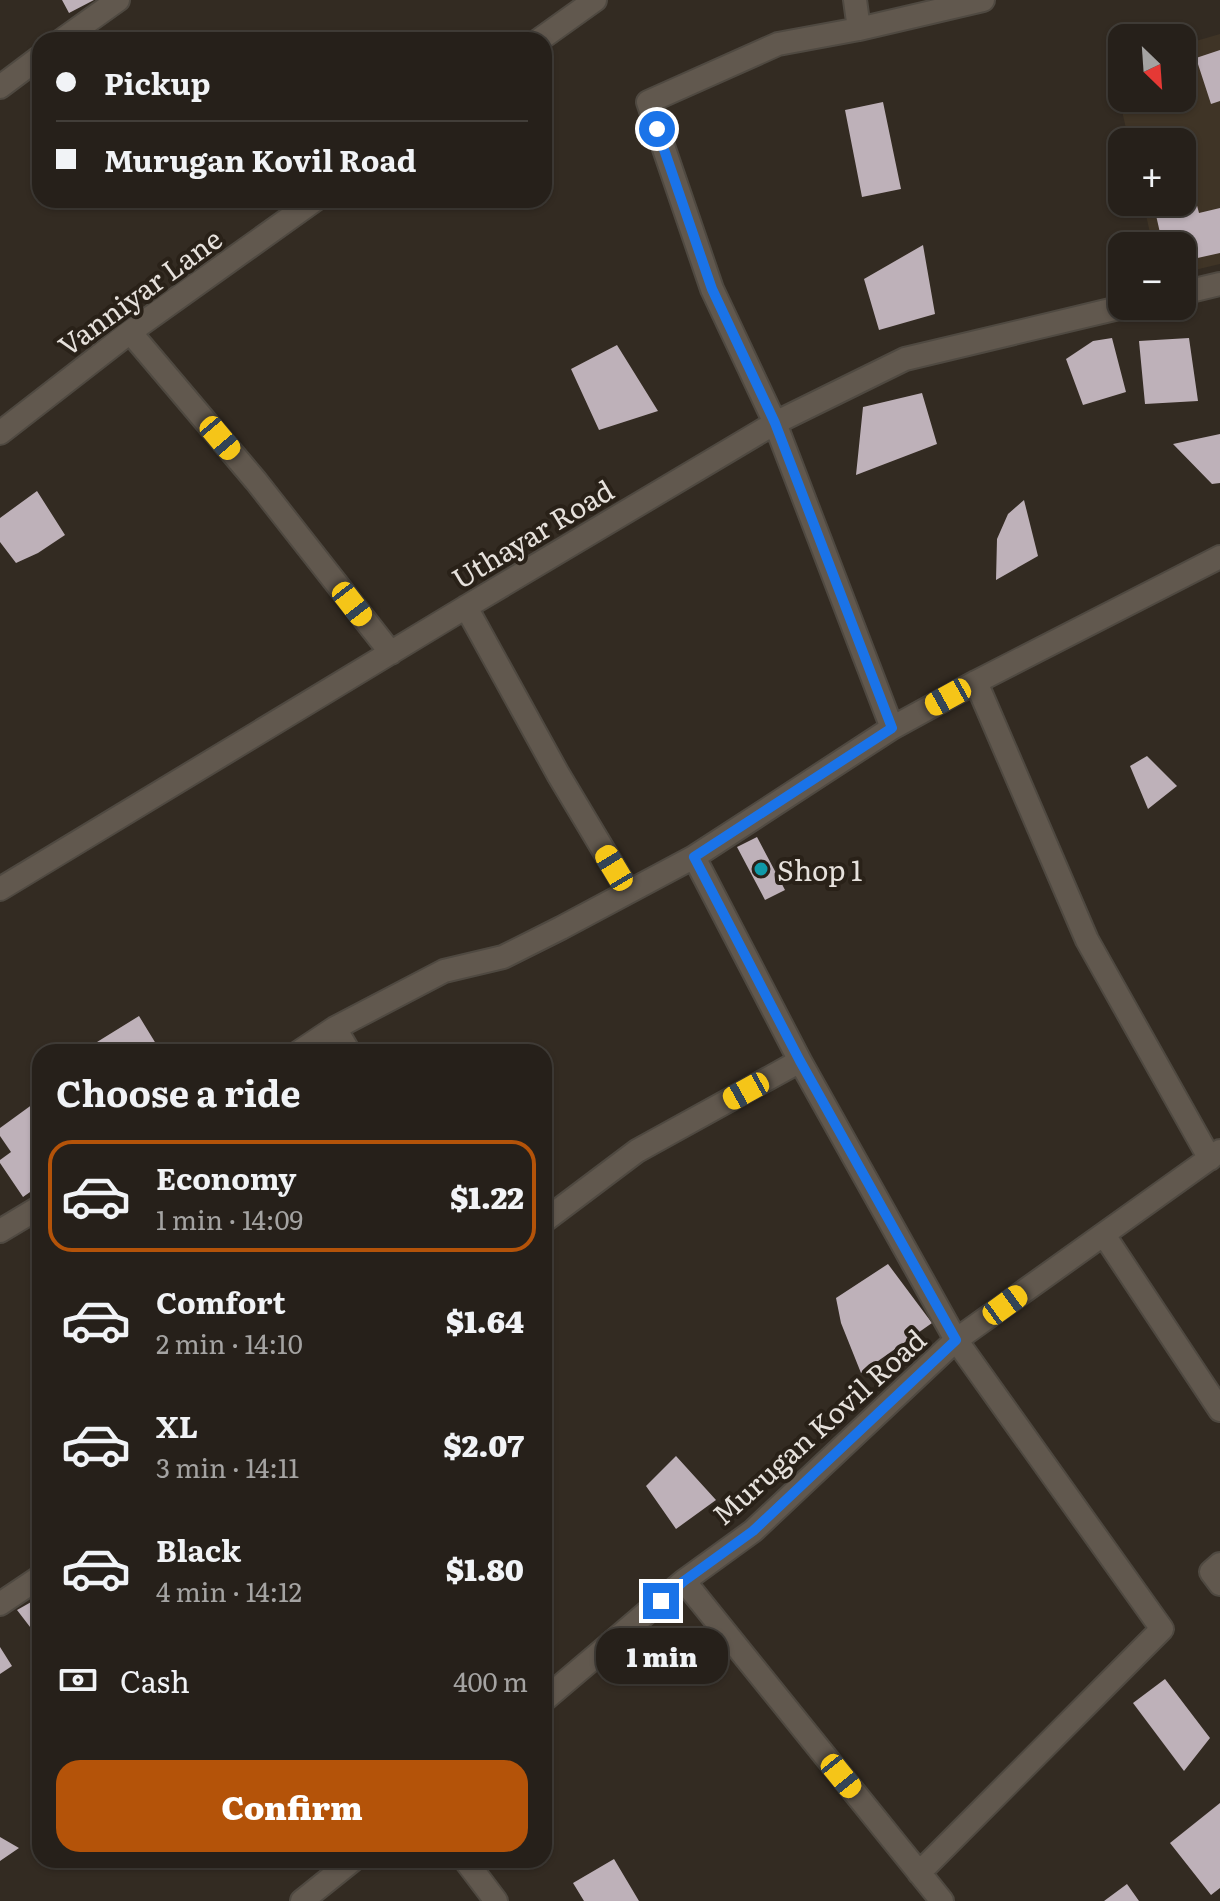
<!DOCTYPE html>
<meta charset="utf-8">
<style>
:root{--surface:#26201a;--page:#2e2823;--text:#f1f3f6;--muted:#a4a3a2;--line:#423e39;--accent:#b45309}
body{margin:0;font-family:Literata,serif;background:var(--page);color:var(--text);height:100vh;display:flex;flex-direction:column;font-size:30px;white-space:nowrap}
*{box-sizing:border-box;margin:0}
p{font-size:26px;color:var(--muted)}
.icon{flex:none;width:44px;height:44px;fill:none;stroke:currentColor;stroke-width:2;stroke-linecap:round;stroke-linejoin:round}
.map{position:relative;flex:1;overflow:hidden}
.details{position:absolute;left:32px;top:1044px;width:520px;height:824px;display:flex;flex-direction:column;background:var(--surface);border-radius:24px;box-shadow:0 2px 6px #0004,0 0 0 2px var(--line)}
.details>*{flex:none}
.top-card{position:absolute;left:32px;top:32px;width:520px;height:176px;border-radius:24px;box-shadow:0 2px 6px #0004,0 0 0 2px var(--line);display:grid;align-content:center;height:176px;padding:0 24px;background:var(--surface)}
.needle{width:52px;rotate:155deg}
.buttons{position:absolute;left:1108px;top:24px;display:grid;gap:16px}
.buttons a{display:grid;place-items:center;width:88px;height:88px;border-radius:16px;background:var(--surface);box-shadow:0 2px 6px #0004,0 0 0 2px var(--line);font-size:40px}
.end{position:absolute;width:36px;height:36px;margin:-18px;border:10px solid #1a73e8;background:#fff;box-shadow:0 0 0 4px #fff}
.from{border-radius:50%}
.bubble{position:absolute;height:56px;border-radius:24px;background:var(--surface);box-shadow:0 2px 6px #0004,0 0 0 2px var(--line);font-size:26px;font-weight:800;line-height:56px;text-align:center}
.car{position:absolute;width:24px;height:48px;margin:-24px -12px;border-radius:10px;box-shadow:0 0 6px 2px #0007;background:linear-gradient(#f5c518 24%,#345 0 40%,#f5c518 0 76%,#345 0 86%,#f5c518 0)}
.top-card b{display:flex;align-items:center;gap:28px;height:76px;font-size:30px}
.top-card b+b{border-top:2px solid var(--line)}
.top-card i{width:20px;height:20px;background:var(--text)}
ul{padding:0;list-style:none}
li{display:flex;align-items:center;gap:24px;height:112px;margin:0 16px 12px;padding:0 8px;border:4px solid transparent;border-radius:24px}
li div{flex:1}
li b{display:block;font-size:30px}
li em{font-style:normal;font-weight:800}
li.current{border-color:var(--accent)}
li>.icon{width:72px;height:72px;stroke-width:1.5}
h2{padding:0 24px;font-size:36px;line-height:96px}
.pay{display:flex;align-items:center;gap:20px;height:88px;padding:0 24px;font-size:30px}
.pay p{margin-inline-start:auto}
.cta{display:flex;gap:16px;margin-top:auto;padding:16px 24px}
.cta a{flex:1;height:92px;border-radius:24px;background:var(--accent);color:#fff;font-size:32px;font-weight:800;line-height:92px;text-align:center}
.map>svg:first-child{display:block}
.built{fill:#3f3426}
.building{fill:#beb1b9}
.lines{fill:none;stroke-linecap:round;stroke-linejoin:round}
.minor-casing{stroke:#4f4941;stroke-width:26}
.minor{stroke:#61584e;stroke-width:22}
.route{stroke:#1a73e8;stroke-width:10}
.culture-dot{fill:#0f9aa8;stroke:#292118;stroke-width:3}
.labels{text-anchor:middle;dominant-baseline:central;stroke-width:8;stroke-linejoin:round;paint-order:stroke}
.street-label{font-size:28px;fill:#e6e1dc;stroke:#292118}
.poi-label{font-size:28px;fill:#e6e1dc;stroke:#292118;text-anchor:start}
</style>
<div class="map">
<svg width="1220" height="1901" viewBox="0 0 1220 1901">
<rect width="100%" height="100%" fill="#332b22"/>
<!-- built -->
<path class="built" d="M1220 34V264L1182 273V246H1153L1143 202H1182V142H1129L1112 66 1122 63V98H1182V45Z"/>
<!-- building -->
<path class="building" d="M62 0H94L69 13Z
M1220 50V101L1211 104 1196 58Z
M883 102 901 189 862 197 845 110Z
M1182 148 1199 213 1220 208V253L1184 261 1182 258V246H1163L1153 202H1182Z
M923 245 935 314 879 330 864 279Z
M1112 338 1126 392 1083 405 1066 359 1093 341Z
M1189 338 1198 401 1145 404 1139 341Z
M617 345 658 411 599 430 571 369Z
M922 393 937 444 856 475 863 407Z
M1220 434V483L1212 484 1173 444Z
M37 491 65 535 38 553 16 563 0 542V518Z
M1024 500 1038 556 996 580 997 539 1008 514Z
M1147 756 1177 786 1148 809 1130 766Z
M757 837 785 890 765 900 737 847Z
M139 1016 161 1052H103L97 1042Z
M33 1104 40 1115V1185L23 1197 0 1163V1160L11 1152 0 1136V1128Z
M888 1264 932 1323 861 1373 841 1323 836 1298Z
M676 1456 716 1500 676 1529 646 1486Z
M40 1597V1640L17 1610Z
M0 1647 12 1666 0 1674Z
M1165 1679 1210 1738 1184 1771 1133 1703Z
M1220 1803V1888L1211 1895 1170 1843Z
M0 1837 19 1848 0 1861Z
M614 1859 639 1901H584L573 1883Z
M1127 1884 1139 1901H1104Z"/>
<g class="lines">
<!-- minor casing -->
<g class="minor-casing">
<path id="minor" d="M855 0 859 29
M62 40 118 0
M539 40 595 0
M0 87 40 57
M1182 293 1220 284
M130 332 256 481 391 653
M0 433 130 332 315 200
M466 607 558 774 628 891
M976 682 1087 940 1210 1159
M892 728 775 423 712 289 648 102 778 44 859 29 983 0
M0 889 466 607 775 423 905 359 1127 306
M335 1028 349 1052
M299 1052 335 1028 444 971 503 957 561 928 694 857
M800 1061 956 1340 1162 1629 919 1873
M544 1221 637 1151 800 1061 694 857 892 728 976 682 1220 557
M0 1231 40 1207
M1104 1235 1220 1410
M1220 1564 1211 1572 1220 1584
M684 1581 942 1901
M0 1604 40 1577
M544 1700 684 1581 753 1531 956 1340 1220 1151
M465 1860 496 1901
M302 1901 353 1860"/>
</g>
<!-- minor -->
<use href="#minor" class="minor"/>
</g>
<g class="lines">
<!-- route -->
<path class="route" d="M657 129 712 289 775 423 892 728 694 857 800 1061 956 1340 753 1531 684 1581 661 1601"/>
</g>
<!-- markers -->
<circle class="culture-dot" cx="761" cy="869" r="8"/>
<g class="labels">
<!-- street labels -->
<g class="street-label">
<text transform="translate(139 291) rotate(-36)">Vanniyar Lane</text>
<text transform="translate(532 533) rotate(-31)">Uthayar Road</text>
<text transform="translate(818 1426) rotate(-42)">Murugan Kovil Road</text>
</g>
<!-- poi labels -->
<g class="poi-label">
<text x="777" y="869">Shop 1</text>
</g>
</g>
</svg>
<div class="buttons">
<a><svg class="needle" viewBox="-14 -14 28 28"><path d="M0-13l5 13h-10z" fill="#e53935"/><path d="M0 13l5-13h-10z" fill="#a4a3a2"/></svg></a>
<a>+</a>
<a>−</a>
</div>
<i class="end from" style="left:657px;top:129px"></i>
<i class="end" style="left:661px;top:1601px"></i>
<div class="bubble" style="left:596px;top:1628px;width:132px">1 min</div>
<i class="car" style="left:220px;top:438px;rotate:140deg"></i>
<i class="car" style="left:352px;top:604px;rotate:142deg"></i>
<i class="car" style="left:948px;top:697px;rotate:241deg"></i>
<i class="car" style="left:614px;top:868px;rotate:329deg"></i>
<i class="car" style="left:746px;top:1091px;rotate:241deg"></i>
<i class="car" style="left:1005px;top:1305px;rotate:54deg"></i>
<i class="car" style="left:841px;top:1776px;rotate:141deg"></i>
<div class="top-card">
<b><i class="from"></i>Pickup</b>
<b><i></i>Murugan Kovil Road</b>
</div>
<section class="details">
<h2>Choose a ride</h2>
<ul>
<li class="current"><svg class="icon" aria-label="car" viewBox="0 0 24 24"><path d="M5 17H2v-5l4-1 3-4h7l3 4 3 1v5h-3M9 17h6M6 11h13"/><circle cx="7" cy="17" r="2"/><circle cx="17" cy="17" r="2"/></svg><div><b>Economy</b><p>1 min · 14:09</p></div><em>$1.22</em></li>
<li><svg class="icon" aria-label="car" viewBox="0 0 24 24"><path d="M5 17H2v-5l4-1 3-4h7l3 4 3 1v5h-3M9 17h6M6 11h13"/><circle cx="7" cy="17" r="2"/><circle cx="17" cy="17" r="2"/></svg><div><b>Comfort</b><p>2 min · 14:10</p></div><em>$1.64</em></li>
<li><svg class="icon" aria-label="car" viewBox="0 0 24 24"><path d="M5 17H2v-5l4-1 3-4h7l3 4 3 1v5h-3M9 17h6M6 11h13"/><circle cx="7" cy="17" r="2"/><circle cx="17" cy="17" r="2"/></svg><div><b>XL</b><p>3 min · 14:11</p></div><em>$2.07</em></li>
<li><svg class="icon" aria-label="car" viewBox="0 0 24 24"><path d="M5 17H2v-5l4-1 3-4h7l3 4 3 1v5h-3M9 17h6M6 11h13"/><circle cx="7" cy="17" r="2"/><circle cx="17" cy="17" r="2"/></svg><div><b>Black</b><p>4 min · 14:12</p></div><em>$1.80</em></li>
</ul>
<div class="pay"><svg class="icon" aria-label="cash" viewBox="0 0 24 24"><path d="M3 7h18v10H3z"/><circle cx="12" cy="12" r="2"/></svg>Cash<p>400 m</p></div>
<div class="cta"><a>Confirm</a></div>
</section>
</div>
